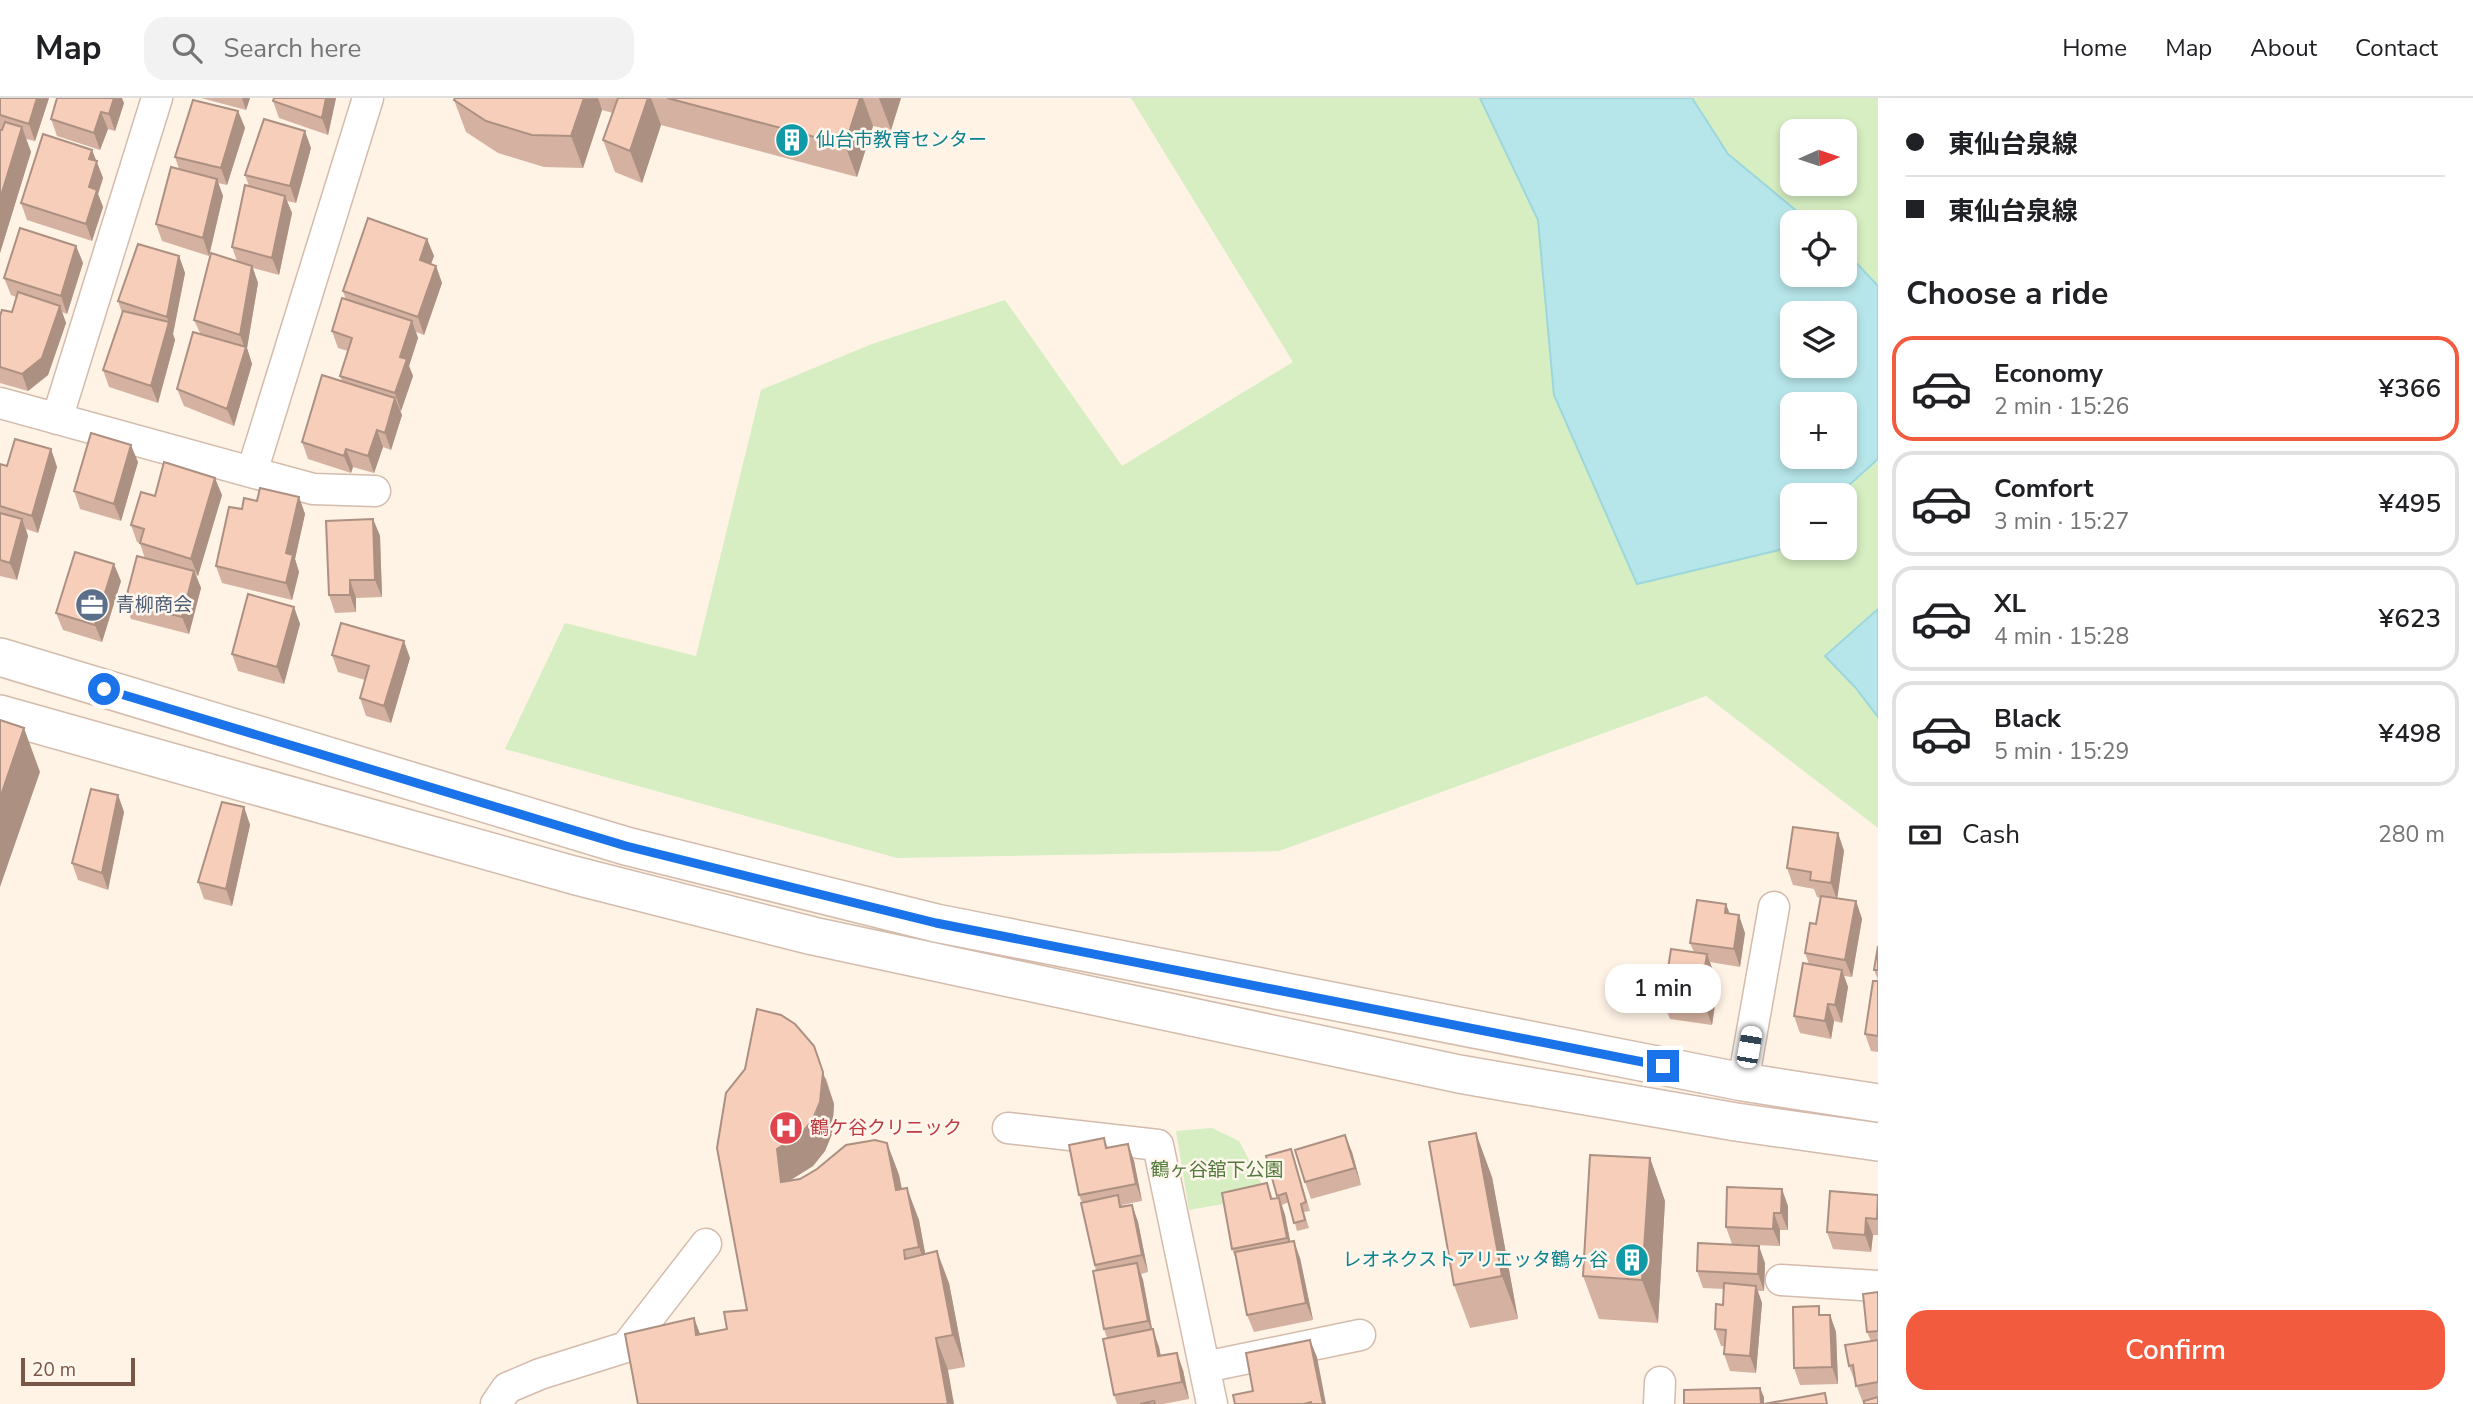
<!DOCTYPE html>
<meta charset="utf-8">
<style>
:root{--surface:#fff;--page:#f2f2f2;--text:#202124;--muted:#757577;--line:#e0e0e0;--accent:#f35b3f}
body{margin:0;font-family:"Nunito Sans","Noto Sans JP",sans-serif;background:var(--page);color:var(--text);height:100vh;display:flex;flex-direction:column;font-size:26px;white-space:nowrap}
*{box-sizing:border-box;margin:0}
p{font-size:23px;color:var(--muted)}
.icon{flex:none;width:38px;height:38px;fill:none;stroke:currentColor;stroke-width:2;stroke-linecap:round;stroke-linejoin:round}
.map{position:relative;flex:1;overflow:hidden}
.drawer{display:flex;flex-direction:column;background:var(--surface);width:595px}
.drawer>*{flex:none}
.banner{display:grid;align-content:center;height:154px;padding:0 28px;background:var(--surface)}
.needle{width:46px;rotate:87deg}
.buttons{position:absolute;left:1780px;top:21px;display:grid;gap:14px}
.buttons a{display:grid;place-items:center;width:77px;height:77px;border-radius:14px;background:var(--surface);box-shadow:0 4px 10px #0003;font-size:35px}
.scale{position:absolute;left:21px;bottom:18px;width:114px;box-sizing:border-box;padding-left:7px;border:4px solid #7a5647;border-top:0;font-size:19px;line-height:24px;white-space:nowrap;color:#7a5647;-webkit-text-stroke:5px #fff7ed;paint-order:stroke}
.end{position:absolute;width:32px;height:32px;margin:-16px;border:9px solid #1a73e8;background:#fff;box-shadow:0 0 0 4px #fff}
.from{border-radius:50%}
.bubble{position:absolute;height:49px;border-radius:21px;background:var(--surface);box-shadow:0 4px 10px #0003;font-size:23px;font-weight:600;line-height:49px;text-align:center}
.car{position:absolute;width:21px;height:42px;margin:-21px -10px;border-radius:9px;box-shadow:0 0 5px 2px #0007;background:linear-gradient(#fff 24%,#345 0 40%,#fff 0 76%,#345 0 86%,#fff 0)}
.banner b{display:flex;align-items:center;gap:24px;height:66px;font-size:26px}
.banner b+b{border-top:2px solid var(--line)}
.banner i{width:18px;height:18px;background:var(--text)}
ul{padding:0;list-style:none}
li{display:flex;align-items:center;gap:21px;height:105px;margin:0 14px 10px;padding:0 14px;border:4px solid var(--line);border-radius:21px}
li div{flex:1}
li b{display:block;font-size:26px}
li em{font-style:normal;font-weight:600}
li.on{border-color:var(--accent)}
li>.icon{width:63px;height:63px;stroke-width:1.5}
h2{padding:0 28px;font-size:32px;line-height:84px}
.pay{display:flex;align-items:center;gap:18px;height:77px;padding:0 28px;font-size:26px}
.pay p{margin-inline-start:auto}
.action{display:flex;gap:14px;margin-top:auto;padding:14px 28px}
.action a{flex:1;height:80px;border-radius:21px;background:var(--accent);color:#fff;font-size:28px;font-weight:600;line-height:80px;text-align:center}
header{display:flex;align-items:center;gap:42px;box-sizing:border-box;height:98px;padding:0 35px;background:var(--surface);border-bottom:2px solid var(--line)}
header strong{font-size:33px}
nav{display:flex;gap:38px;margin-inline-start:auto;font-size:24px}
.search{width:490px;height:63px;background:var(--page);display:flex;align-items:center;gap:18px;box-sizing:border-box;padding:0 24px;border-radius:21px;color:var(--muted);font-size:26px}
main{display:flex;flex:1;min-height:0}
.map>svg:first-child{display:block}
.green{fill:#d6eec1;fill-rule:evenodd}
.water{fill:#b7e6ea;stroke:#9cd7dd;stroke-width:2;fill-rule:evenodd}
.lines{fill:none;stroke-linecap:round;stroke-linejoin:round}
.minor-casing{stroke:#d4bbac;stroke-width:33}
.tertiary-casing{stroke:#d4bbac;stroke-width:40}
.minor{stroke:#fff;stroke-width:30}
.tertiary{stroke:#fff;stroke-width:37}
.wall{fill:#d4b1a0}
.shaded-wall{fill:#ac9082}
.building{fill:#f6ceba;stroke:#ac9082;stroke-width:2}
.route{stroke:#1a73e8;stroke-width:9}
.labels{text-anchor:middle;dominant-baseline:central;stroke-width:5;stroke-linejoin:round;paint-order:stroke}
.culture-label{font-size:19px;fill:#0d838f;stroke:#fff7ed;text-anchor:start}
.service-label{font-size:19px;fill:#4e5e75;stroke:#fff7ed;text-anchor:start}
.health-label{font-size:19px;fill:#be3a42;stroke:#fff7ed;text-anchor:start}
.park-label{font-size:19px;fill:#527a3c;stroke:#fff7ed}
</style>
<header>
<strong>Map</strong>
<div class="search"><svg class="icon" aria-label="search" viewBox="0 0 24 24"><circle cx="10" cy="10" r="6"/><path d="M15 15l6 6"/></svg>Search here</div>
<nav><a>Home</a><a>Map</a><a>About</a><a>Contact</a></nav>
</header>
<main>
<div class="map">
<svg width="1878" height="1306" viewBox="0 0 1878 1306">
<rect width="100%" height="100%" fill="#fef3e5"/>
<!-- green -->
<path class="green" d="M1131 0H1878V730L1706 598 1279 753 897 760 505 651 565 525 696 558 761 292 872 246 1005 202 1122 368 1293 264ZM1792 33H1844V86H1792ZM1792 124H1844V177H1792ZM1792 215H1844V268H1792ZM1792 306H1844V359H1792ZM1792 397H1844V450H1792Z
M1212 1030 1239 1043 1268 1098 1189 1112 1176 1033Z"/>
<!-- water -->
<path class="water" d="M1480 0H1692L1728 56 1810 124H1792V177H1844L1845 153 1878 188V361L1838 397H1792V440L1779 452 1637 486 1554 297 1538 122ZM1792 215H1844V268H1792ZM1792 306H1844V359H1792Z
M1878 511V619L1855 589 1825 558Z"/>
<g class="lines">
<!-- minor casing -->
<g class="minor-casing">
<path id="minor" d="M0 305 313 391 375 393
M57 321 157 0
M252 374 368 0
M1743 984 1774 809
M1008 1030 1158 1047 1212 1306
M1781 1182 1878 1188
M1205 1269 1360 1237
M496 1306 507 1290 540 1276 626 1249 706 1146
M1659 1306 1660 1284"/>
</g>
<!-- tertiary casing -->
<g class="tertiary-casing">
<path id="tertiary" d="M0 559 626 748 936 825 1743 984 1878 1005
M0 616 573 777 813 838 1459 976 1736 1024 1878 1044"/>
</g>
<!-- minor -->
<use href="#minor" class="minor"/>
<!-- tertiary -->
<use href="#tertiary" class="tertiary"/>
</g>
<!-- wall -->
<path class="wall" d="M0 0H49L35 43 26 41 31 54 0 155Z
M201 0H250L246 12Z
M274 0H336L328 37 279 20 273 3Z
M455 0H901L891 32 873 28 857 79 661 27 642 85 615 74 603 42 613 15 602 12 583 70 544 69 498 55 466 34 454 2Z
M124 5 115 33 108 31 100 52 57 38 51 21Z
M238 13 245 30 227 87 218 85 223 98 209 158 162 143 156 126 179 71 175 59Z
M311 50 296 105 287 103 292 115 279 177 253 170 258 185 247 250 252 266 234 328 184 308 177 291 200 235 194 222 237 163 232 149 249 88 245 77Z
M92 52 103 80 98 96 103 109 92 143 27 122 21 105Z
M427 141 434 158 431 166 436 168 442 185 424 237 416 234 418 240 409 268 413 278 401 313 400 312 402 317 391 352 383 349 374 375 353 369 351 375 308 361 302 344 342 283 340 278 348 253 338 250 332 233 346 202 343 193Z
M76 148 83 165 67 216 62 214 66 225 48 277 28 293 0 285V218L12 214 16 199 11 197 4 180Z
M179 158 185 175 173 236 175 242 158 305 109 289 103 272 122 215 118 203Z
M51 351 57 369 38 435 26 431 28 438 17 482 0 478V366L7 368Z
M138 364 121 423 80 411 74 393Z
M222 397 198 478 196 477 201 490 189 536 131 521 125 504 145 461 140 445 137 444 131 427 155 398Z
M299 399 305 416 295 461 299 474 292 502 222 485 216 468 242 411 257 403Z
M373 421 380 438 382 499 356 500V514L335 515 329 497Z
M121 483 102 544 63 532 56 515Z
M294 509 300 526 284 586 238 573 232 556Z
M332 557 410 560 391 625 366 618 360 600 365 582 338 574Z
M118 697 124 714 108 792 78 782 72 765Z
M244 709 250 727 232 808 204 801 198 784Z
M1838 735 1844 753 1837 800 1856 803 1862 821 1852 879 1844 878 1848 889 1842 925 1834 923 1831 941 1800 935 1794 918 1809 866 1805 855 1816 826 1821 800 1817 799 1814 791 1793 787 1787 770Z
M1726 806 1730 816 1745 835 1740 869 1710 864 1713 873 1711 888 1716 900 1712 927 1670 921 1663 904 1694 854 1690 845Z
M1878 848V882L1874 872Z
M1878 883V954L1871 953 1865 936Z
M826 980 834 1006 832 1036 825 1053 813 1068 789 1083 800 1081 887 1045 899 1077 902 1091 919 1122 925 1156 949 1185 965 1269 948 1272 638 1306 694 1220 700 1236 727 1231 747 1212 717 1050Z
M1104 1040 1108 1050 1128 1046 1134 1063 1142 1103 1122 1107V1109L1132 1107 1138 1124 1148 1174 1141 1176 1143 1182 1152 1232 1159 1249 1161 1258 1183 1272 1189 1301 1163 1306H1117L1114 1297 1107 1240 1104 1231 1096 1173 1082 1105 1079 1097Z
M1352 1054 1361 1087 1311 1101 1305 1084Z
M1266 1058 1294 1059 1310 1113 1304 1114 1309 1130 1297 1133 1289 1104 1282 1107 1285 1117 1290 1144 1300 1160 1313 1222 1254 1234 1247 1217 1237 1164 1232 1151 1267 1085 1273 1101 1278 1100Z
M1650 1060 1665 1103 1658 1225 1599 1221 1583 1178Z
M1492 1079 1518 1221 1470 1230 1454 1187Z
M1878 1097V1137H1873L1871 1154 1833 1151 1827 1134Z
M1788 1108V1132H1780V1148L1732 1146 1726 1129Z
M1765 1165 1764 1193H1758L1762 1205 1756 1275 1730 1273 1724 1256 1725 1248H1721L1715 1231 1723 1207 1724 1191 1703 1190 1697 1173Z
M1878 1194V1306L1863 1305 1849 1268 1871 1243 1867 1234Z
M1822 1217H1830L1836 1234 1838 1286 1800 1287 1794 1270Z"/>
<!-- shaded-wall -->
<path class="shaded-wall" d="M37 0H49L35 43 29 26Z
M114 0H122L124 5 115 33 109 16Z
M242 0H250L246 12Z
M326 0H336L328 37 322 20Z
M584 0H598L602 12 583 70 571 38Z
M648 0H651L661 27 642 85 630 53Z
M860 0H863L873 28 857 79 845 47Z
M879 0H901L891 32Z
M238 13 245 30 227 87 221 70Z
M101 14 108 31 100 52 94 35Z
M22 29 31 54 0 155V101Z
M305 33 311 50 296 105 290 88Z
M92 52 103 80 98 96 103 109 92 143 86 126 89 89V61Z
M217 81 223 98 209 158 203 140Z
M285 98 292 115 279 177 272 160Z
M427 141 434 158 426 179 420 162Z
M76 148 83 165 67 216 61 198Z
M179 158 185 175 173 236 175 242 158 305 151 288 169 225 167 219Z
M252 168 258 185 247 250 252 266 234 328 227 311 245 251 240 237Z
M436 168 442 185 424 237 418 219Z
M60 208 66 225 48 277 28 293 22 276Z
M412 223 418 240 409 268 413 278 401 313 395 295 400 259Z
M395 300 402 317 391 352 385 335Z
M377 332 383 349 374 375 368 358Z
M131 347 138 364 121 423 114 406Z
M51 351 57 369 38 435 32 418Z
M346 351 353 369 351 375 344 358Z
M215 380 222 397 198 478 191 461Z
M299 399 305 416 295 461 299 474 292 502 286 485V455Z
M22 421 28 438 17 482 10 465Z
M373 421 380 438 382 499 375 482Z
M114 466 121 483 102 544 95 527Z
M194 473 201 490 189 536 182 519Z
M350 482 356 500V514L350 497Z
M294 509 300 526 284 586 277 569Z
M404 543 410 560 391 625 384 608Z
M24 630 40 674 0 789V700Z
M118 697 124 714 108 792 102 775Z
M244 709 250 727 232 808 226 791Z
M1838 735 1844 753 1837 802 1831 785Z
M1856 803 1862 821 1852 879 1845 862Z
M1726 806 1732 823 1725 815Z
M1739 817 1745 835 1740 869 1734 851Z
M1707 856 1713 873 1711 888 1716 900 1712 927 1706 910 1703 882Z
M1842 872 1848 889 1842 925 1835 907Z
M1828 906 1834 923 1831 941 1825 923Z
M814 948 834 1006 832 1036 825 1053 813 1068 789 1083 781 1084 777 1051Z
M1476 1035 1492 1079 1518 1221 1502 1178Z
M1345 1037 1352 1054 1361 1087 1355 1070Z
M887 1045 899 1077 908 1124 896 1092Z
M1128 1046 1134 1063 1142 1103 1136 1086Z
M1650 1060 1665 1103 1658 1225 1642 1182Z
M907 1090 919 1122 930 1181 919 1149Z
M1782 1091 1788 1108V1132L1781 1115Z
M1279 1100 1285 1117 1293 1157 1287 1140Z
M1132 1107 1138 1124 1148 1174 1142 1157Z
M1774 1115 1780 1132V1148L1773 1131Z
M1866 1120 1873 1137 1871 1154 1865 1137Z
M1294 1143 1300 1160 1313 1222 1306 1205Z
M1759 1148 1765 1165 1764 1193 1758 1176Z
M937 1153 949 1185 965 1269 953 1237Z
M1137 1165 1143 1182 1154 1241 1148 1223Z
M1756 1188 1762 1205 1756 1275 1750 1258Z
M1830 1217 1836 1234 1838 1286 1832 1269Z
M694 1220 706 1252 696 1237Z
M1153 1231 1159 1249 1164 1276 1158 1258Z
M936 1240 948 1272 954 1306H948Z
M1310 1242 1317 1259 1326 1306H1323Z
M1177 1255 1183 1272 1189 1301 1182 1284Z
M1760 1290 1764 1299V1306H1761Z"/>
<!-- building -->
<path class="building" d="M0 0H37L29 26 0 17Z
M57 0H114L109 16 101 14 94 35 51 21Z
M274 0H326L322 20 273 3Z
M455 0H584L571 38 532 37 486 23 454 2Z
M618 0H648L630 53 603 42Z
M667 0H860L845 47Z
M193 2 238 13 221 70 175 59Z
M264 21 305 33 290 88 245 77Z
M5 24 22 29 0 101V32H2Z
M43 36 92 52 89 61 97 63 89 89 97 92 86 126 21 105Z
M171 69 217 81 203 140 156 126Z
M245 87 285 98 272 160 232 149Z
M368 120 427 141 420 162 436 168 418 219 343 193Z
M20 130 76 148 61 198 4 180Z
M138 146 179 158 167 219 118 203Z
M211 155 252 168 240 237 194 222Z
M18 194 60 208 42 260 22 276 0 269V218L2 212 12 214Z
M342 200 412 223 400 259 407 261 395 295 340 278 352 240 332 233Z
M123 213 169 224 151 288 103 272Z
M193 234 246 249 227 311 177 291Z
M322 277 395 300 385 335 377 332 368 358 346 351 344 358 302 344Z
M91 335 131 347 114 406 74 393Z
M15 341 51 351 32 418 0 408V366L7 368Z
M164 364 215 380 191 461 140 445 144 431 131 427 141 394 155 398Z
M260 390 299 399 286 455 293 457 286 485 216 468 229 409 242 411 244 400 257 403Z
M0 415 22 421 10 465 0 462Z
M373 421 375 482H350V497H329L326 423Z
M75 454 114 466 95 527 56 515Z
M137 458 194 473 182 519 125 504Z
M248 496 294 509 277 569 232 556Z
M341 525 404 543 384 608 360 600 369 568 332 557Z
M0 622 24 630 0 700Z
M91 691 118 697 102 775 72 765Z
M222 704 244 709 226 791 198 784Z
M1793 729 1838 735 1831 785 1810 782 1811 774 1787 770Z
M1821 798 1856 803 1845 862 1805 855 1810 825 1816 826Z
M1697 802 1726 806 1725 815 1739 817 1734 851 1690 845Z
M1878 848V872H1874Z
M1671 851 1707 856 1703 882 1709 883 1706 910 1663 904Z
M1803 865 1842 872 1835 907 1828 906 1825 923 1794 918Z
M1873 883H1878V938L1865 936Z
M757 911 781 917 795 926 814 948 823 974 820 1004 813 1021 801 1036 777 1051 781 1084 800 1081 817 1071 846 1047 875 1042 887 1045 896 1092 907 1090 919 1149 904 1152 905 1161 937 1153 953 1237 936 1240 948 1306H638L625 1236 694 1220 696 1237 727 1231 724 1214 747 1212 717 1050 726 995 745 971Z
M1476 1035 1502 1178 1454 1187 1429 1044Z
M1345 1037 1355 1070 1305 1084 1295 1052Z
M1104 1040 1106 1050 1128 1046 1136 1086 1079 1097 1069 1047Z
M1291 1051 1306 1104 1301 1106 1305 1122 1294 1125 1286 1095 1277 1098 1266 1058Z
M1590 1057 1650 1060 1642 1182 1583 1178Z
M1267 1085 1271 1101 1279 1100 1287 1140 1232 1151 1222 1095Z
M1727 1089 1782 1091 1781 1115H1774L1773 1131 1726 1129Z
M1830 1093 1878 1097 1877 1121 1866 1120 1865 1137 1827 1134Z
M1118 1097 1120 1109 1132 1107 1142 1157 1095 1167 1081 1105Z
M1294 1143 1306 1205 1247 1217 1235 1154Z
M1698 1145 1759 1148 1758 1176 1697 1173Z
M1137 1165 1148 1223 1104 1231 1093 1173Z
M1724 1185 1756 1188 1750 1258 1724 1256 1726 1232 1715 1231 1716 1206 1723 1207Z
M1878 1194V1233L1867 1234 1863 1196Z
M1819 1208V1217H1830L1832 1269 1794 1270 1793 1209Z
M1153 1231 1158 1258 1177 1255 1182 1284 1114 1297 1103 1241Z
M1310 1242 1323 1306H1304L1312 1304 1303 1306H1235L1233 1297 1253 1293 1246 1255Z
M1878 1242V1284L1856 1288 1853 1267 1849 1268 1845 1247Z
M1760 1290 1761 1306H1684V1292Z
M1825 1295 1827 1306H1764Z
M1878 1299V1306H1864V1303Z
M1154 1303 1155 1306H1140Z"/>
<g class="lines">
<!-- route -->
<path class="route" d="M104 591 626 748 936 825 1663 968"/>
</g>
<!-- icons -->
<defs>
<g id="building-disc" transform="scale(1.75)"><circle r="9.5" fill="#0f9aa8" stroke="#fff7ed"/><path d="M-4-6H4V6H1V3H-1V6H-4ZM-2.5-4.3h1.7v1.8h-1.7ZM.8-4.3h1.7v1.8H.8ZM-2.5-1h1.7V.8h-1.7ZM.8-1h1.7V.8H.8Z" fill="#fff"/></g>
<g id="office-disc" transform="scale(1.75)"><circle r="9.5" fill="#5c6f8a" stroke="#fff7ed"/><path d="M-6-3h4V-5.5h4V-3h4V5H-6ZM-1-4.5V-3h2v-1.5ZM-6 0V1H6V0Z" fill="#fff"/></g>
<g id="hospital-disc" transform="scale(1.75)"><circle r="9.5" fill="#e0444e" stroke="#fff7ed"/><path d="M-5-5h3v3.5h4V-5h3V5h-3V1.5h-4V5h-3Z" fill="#fff"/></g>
</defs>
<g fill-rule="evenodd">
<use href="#building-disc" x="792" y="42"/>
<use href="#office-disc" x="92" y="507"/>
<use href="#hospital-disc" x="786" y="1030"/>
<use href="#building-disc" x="1632" y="1162"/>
</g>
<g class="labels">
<!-- culture labels -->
<g class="culture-label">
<text x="816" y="42">仙台市教育センター</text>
<text x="1608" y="1162" text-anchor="end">レオネクストアリエッタ鶴ヶ谷</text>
</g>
<!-- service labels -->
<g class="service-label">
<text x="116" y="507">青柳商会</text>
</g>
<!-- health labels -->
<g class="health-label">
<text x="810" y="1030">鶴ケ谷クリニック</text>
</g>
<!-- park labels -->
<g class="park-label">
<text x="1217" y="1072">鶴ヶ谷舘下公園</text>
</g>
</g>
</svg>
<div class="buttons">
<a><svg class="needle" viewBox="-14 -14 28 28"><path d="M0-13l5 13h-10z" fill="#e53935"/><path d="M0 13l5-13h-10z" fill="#757577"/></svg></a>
<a><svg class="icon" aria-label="locate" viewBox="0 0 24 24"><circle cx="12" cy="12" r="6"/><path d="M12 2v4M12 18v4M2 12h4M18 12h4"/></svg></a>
<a><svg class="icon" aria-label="layers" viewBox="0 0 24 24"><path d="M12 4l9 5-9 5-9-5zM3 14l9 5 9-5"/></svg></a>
<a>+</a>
<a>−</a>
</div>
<div class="scale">20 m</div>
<i class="end from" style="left:104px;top:591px"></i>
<i class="end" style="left:1663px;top:968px"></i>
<div class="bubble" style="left:1605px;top:866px;width:116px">1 min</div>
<i class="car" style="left:1749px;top:949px;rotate:10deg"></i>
</div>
<section class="drawer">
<div class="banner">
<b><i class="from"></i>東仙台泉線</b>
<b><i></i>東仙台泉線</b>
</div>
<h2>Choose a ride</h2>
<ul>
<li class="on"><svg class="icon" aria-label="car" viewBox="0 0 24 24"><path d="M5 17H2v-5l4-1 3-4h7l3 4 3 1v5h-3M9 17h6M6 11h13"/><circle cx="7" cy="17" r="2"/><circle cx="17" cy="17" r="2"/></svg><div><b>Economy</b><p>2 min · 15:26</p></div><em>¥366</em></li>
<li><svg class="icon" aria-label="car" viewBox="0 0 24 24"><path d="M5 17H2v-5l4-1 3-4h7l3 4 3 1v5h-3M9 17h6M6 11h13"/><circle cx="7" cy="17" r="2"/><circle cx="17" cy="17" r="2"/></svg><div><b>Comfort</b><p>3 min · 15:27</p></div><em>¥495</em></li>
<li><svg class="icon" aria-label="car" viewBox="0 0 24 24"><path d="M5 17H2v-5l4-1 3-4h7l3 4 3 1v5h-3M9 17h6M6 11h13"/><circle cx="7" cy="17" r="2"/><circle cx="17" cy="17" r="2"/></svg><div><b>XL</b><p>4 min · 15:28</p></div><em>¥623</em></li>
<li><svg class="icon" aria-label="car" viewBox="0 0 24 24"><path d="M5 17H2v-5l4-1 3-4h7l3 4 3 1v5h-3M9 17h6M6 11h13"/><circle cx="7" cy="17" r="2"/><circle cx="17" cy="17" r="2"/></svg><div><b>Black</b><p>5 min · 15:29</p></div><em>¥498</em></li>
</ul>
<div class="pay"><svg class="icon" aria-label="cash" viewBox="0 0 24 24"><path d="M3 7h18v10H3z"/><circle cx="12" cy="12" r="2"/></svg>Cash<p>280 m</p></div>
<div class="action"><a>Confirm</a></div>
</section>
</main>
